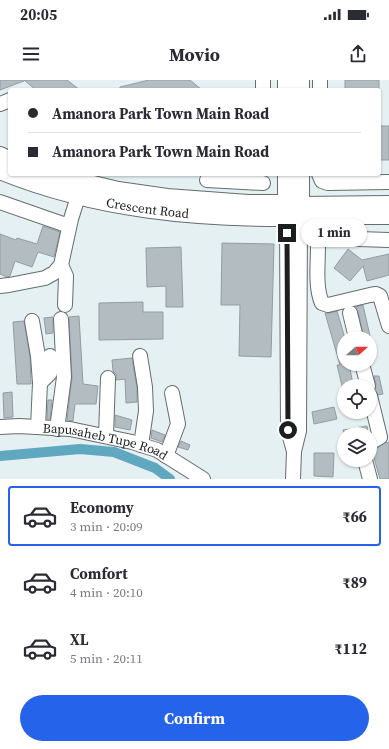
<!DOCTYPE html>
<meta charset="utf-8">
<style>
:root{--surface:#fff;--page:#f2f2f3;--text:#2b2b33;--muted:#7c7c81;--line:#e1e1e2;--accent:#2563eb}
body{margin:0;font-family:"Source Serif 4",serif;background:var(--page);color:var(--text);height:100vh;display:flex;flex-direction:column;font-size:15px;white-space:nowrap}
*{box-sizing:border-box;margin:0}
p{font-size:13px;color:var(--muted)}
.icon{flex:none;width:22px;height:22px;fill:none;stroke:currentColor;stroke-width:2;stroke-linecap:round;stroke-linejoin:round}
.map{position:relative;height:399px;overflow:hidden}
.details{display:flex;flex-direction:column;background:var(--surface);flex:1}
.details>*{flex:none}
.banner{position:absolute;left:8px;top:8px;width:373px;height:88px;border-radius:4px;box-shadow:0 1px 3px #0004;display:grid;align-content:center;height:88px;padding:0 20px;background:var(--surface)}
.needle{width:26px;rotate:69deg}
.buttons{position:absolute;left:337px;top:251px;display:grid;gap:8px}
.buttons a{display:grid;place-items:center;width:40px;height:40px;border-radius:50%;background:var(--surface);box-shadow:0 1px 3px #0004;font-size:20px}
.end{position:absolute;width:18px;height:18px;margin:-9px;border:5px solid #1b1f20;background:#fff;box-shadow:0 0 0 2px #fff}
.from{border-radius:50%}
.bubble{position:absolute;height:28px;border-radius:14px;background:var(--surface);box-shadow:0 1px 3px #0004;font-size:13px;font-weight:700;line-height:28px;text-align:center}
.banner b{display:flex;align-items:center;gap:14px;height:38px;font-size:15px}
.banner b+b{border-top:1px solid var(--line)}
.banner i{width:10px;height:10px;background:var(--text)}
ul{padding:7px 0 0;list-style:none}
li{display:flex;align-items:center;gap:12px;height:60px;margin:0 8px 6px;padding:0 12px;border:2px solid transparent;border-radius:4px}
li div{flex:1}
li b{display:block;font-size:15px}
li em{font-style:normal;font-weight:700}
li.selected{border-color:var(--accent)}
li>.icon{width:36px;height:36px;stroke-width:1.5}
.primary-button{display:flex;gap:8px;margin-top:auto;padding:8px 20px}
.primary-button a{flex:1;height:46px;border-radius:24px;background:var(--accent);color:#fff;font-size:16px;font-weight:700;line-height:46px;text-align:center}
.status{display:flex;justify-content:space-between;align-items:center;height:28px;padding:0 20px;background:var(--surface);direction:ltr}
.status svg{height:11px;fill:currentColor}
header{display:flex;justify-content:space-between;align-items:center;height:52px;padding:0 20px;background:var(--surface);font-size:18px;font-weight:700}
.map>svg:first-child{display:block}
.lines{fill:none;stroke-linecap:round;stroke-linejoin:round}
.canal{stroke:#5fa8bf;stroke-width:10}
.building{fill:#b3bdc1;stroke:#939da1}
.minor-casing{stroke:#646d70;stroke-width:16}
.major-casing{stroke:#646d70;stroke-width:20}
.minor{stroke:#fff;stroke-width:14}
.major{stroke:#fff;stroke-width:18}
.route{stroke:#1b1f20;stroke-width:5}
.labels{text-anchor:middle;dominant-baseline:central;stroke-width:3;stroke-linejoin:round;paint-order:stroke}
.street-label{font-size:13px;fill:#1b1f20;stroke:#f5fcfe}
</style>
<div class="status"><b>20:05</b><svg viewBox="0 0 49 12"><path d="M0 12V9h3v3zM5 12V6h3v6zM10 12V3h3v9zM15 12V0h3v12zM26 1h20v11H26zM47 4h2v5h-2z"/></svg></div>
<header><svg class="icon" aria-label="menu" viewBox="0 0 24 24"><path d="M4 6h16M4 12h16M4 18h16"/></svg>Movio<svg class="icon" aria-label="share" viewBox="0 0 24 24"><path d="M12 15V3M7 8l5-5 5 5M5 13v7h14v-7"/></svg></header>
<div class="map">
<svg width="389" height="399" viewBox="0 0 389 399">
<rect width="100%" height="100%" fill="#e5f0f3"/>
<g class="lines">
<!-- canal -->
<path class="canal" d="M0 376 80 369 114 372 155 388 170 399"/>
</g>
<!-- building -->
<path class="building" d="M0 0H67L80 10H36L24 0V1L0 10Z
M149 0H190L202 10H120V7Z
M345 0H379V10H345Z
M380 46H389V80H380Z
M43 146 60 152 54 177 38 172 32 187 15 181 10 196 7 197 0 194V154L16 160 17 158 37 164Z
M222 163 274 164 271 277 239 276 240 225H221Z
M181 167 183 227H166V206L147 207 146 168Z
M348 169 362 180 389 174V195L367 201 363 186 350 201 334 188Z
M143 222V232H163V259L99 260V223Z
M363 225 370 256 364 258 358 231 356 227Z
M337 231 344 255V284H349L353 304 342 306 337 285H340L325 233H330Z
M79 236 83 304 98 306 96 324H75L73 341 67 340 72 297 69 237Z
M53 237V253L46 254 44 238Z
M24 241 30 277 31 304H17L13 242Z
M132 278 137 308V322L126 323 125 299 116 300V294L113 291 112 280Z
M374 296H379L383 314 378 315 375 310 376 304Z
M12 312 13 337 4 338 3 313Z
M48 320H52L50 339H47Z
M334 327 337 339 314 344 312 332Z
M115 335 132 340 130 350 115 347Z
M367 346 368 354H344L343 350Z
M152 350 165 355 162 362 151 358Z
M181 361 190 365 188 370 178 367Z
M389 362V399H380L372 371 385 363Z
M314 373H334L333 397 314 396Z"/>
<g class="lines">
<!-- minor casing -->
<g class="minor-casing">
<g id="minor">
<path d="M263 10V0"/>
<path d="M320 10V0"/>
<path d="M0 24 10 20"/>
<path d="M319 94 322 101 328 103 389 102"/>
<path d="M207 100 263 103"/>
<path d="M0 122 69 146"/>
<path d="M300 124 389 123"/>
<path d="M287 137 288 350 294 371"/>
<path d="M389 160 328 158C322 159 320 160 318 166 318 183 315 208 322 223L328 225 370 215 376 214 380 216 389 246"/>
<path d="M61 185 66 196 65 225"/>
<path d="M0 206 9 205 45 198 54 193 61 185 71 139 81 107"/>
<path d="M350 233 356 258"/>
<path d="M32 241 38 276 40 303 38 347"/>
<path d="M140 276 145 307 146 331 141 365"/>
<path d="M362 284 368 306"/>
<path d="M40 303 50 293V276"/>
<path d="M370 316 380 357 370 363"/>
<path id="s1" d="M0 347 19 346 70 349 132 362 157 370 203 399"/>
<path d="M57 349 64 297 61 239"/>
<path d="M106 356 108 298"/>
<path d="M166 376 178 344 172 313"/>
<path d="M365 380 370 399"/>
<path d="M293 399 294 371 299 351 300 137H389"/>
</g>
</g>
<!-- major casing -->
<g class="major-casing">
<g id="major">
<path d="M287 0V10"/>
<path d="M300 0V10"/>
<path d="M0 76 10 81"/>
<path id="s2" d="M0 90C95 129 198 138 300 137V94"/>
<path d="M50 94 68 99 118 111 167 118 248 124H300"/>
<path d="M287 94V136"/>
</g>
</g>
<!-- minor -->
<use href="#minor" class="minor"/>
<!-- major -->
<use href="#major" class="major"/>
</g>
<g class="lines">
<!-- route -->
<path class="route" d="M287 153 288 350"/>
</g>
<g class="labels">
<!-- street labels -->
<g class="street-label">
<text stroke="none"><textPath href="#s2" startOffset="153">Crescent Road</textPath></text>
<text stroke="none"><textPath href="#s1" startOffset="107">Bapusaheb Tupe Road</textPath></text>
</g>
</g>
</svg>
<div class="buttons">
<a><svg class="needle" viewBox="-14 -14 28 28"><path d="M0-13l5 13h-10z" fill="#e53935"/><path d="M0 13l5-13h-10z" fill="#7c7c81"/></svg></a>
<a><svg class="icon" aria-label="locate" viewBox="0 0 24 24"><circle cx="12" cy="12" r="6"/><path d="M12 2v4M12 18v4M2 12h4M18 12h4"/></svg></a>
<a><svg class="icon" aria-label="layers" viewBox="0 0 24 24"><path d="M12 4l9 5-9 5-9-5zM3 14l9 5 9-5"/></svg></a>
</div>
<i class="end from" style="left:288px;top:350px"></i>
<i class="end" style="left:287px;top:153px"></i>
<div class="bubble" style="left:301px;top:139px;width:66px">1 min</div>
<div class="banner">
<b><i class="from"></i>Amanora Park Town Main Road</b>
<b><i></i>Amanora Park Town Main Road</b>
</div>
</div>
<section class="details">
<ul>
<li class="selected"><svg class="icon" aria-label="car" viewBox="0 0 24 24"><path d="M5 17H2v-5l4-1 3-4h7l3 4 3 1v5h-3M9 17h6M6 11h13"/><circle cx="7" cy="17" r="2"/><circle cx="17" cy="17" r="2"/></svg><div><b>Economy</b><p>3 min · 20:09</p></div><em>₹66</em></li>
<li><svg class="icon" aria-label="car" viewBox="0 0 24 24"><path d="M5 17H2v-5l4-1 3-4h7l3 4 3 1v5h-3M9 17h6M6 11h13"/><circle cx="7" cy="17" r="2"/><circle cx="17" cy="17" r="2"/></svg><div><b>Comfort</b><p>4 min · 20:10</p></div><em>₹89</em></li>
<li><svg class="icon" aria-label="car" viewBox="0 0 24 24"><path d="M5 17H2v-5l4-1 3-4h7l3 4 3 1v5h-3M9 17h6M6 11h13"/><circle cx="7" cy="17" r="2"/><circle cx="17" cy="17" r="2"/></svg><div><b>XL</b><p>5 min · 20:11</p></div><em>₹112</em></li>
</ul>
<div class="primary-button"><a>Confirm</a></div>
</section>
